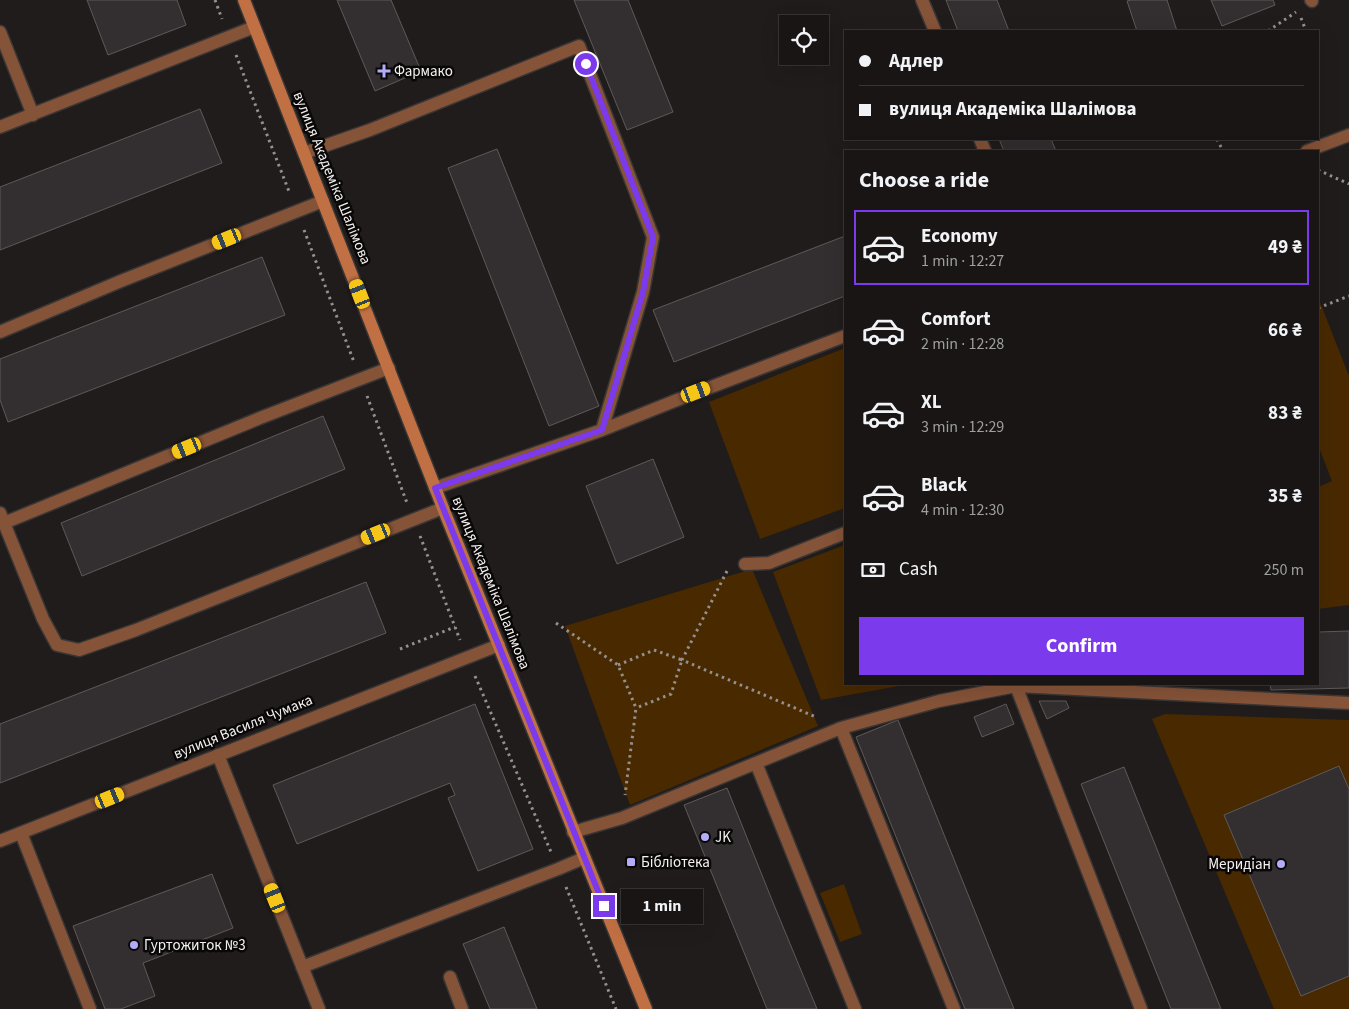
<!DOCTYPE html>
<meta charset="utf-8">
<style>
:root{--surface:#181514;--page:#252222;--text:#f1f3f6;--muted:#9f9fa0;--line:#363434;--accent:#7c3aed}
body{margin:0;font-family:"Source Sans 3",sans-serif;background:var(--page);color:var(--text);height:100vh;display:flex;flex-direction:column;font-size:19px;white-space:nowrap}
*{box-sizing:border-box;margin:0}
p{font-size:16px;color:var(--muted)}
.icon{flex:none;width:28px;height:28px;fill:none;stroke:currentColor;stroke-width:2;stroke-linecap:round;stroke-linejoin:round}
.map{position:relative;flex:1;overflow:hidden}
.details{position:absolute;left:844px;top:150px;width:475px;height:535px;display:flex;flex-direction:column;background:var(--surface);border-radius:0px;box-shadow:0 5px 20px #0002,0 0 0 1px var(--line)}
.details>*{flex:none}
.banner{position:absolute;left:844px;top:30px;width:475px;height:110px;border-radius:0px;box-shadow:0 5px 20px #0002,0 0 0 1px var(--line);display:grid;align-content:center;height:110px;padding:0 15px;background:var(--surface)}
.controls{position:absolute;left:779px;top:15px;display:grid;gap:10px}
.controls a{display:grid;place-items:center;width:50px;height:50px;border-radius:0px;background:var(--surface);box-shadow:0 5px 20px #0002,0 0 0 1px var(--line);font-size:25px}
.end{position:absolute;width:22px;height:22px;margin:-11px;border:6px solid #7c3aed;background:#fff;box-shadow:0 0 0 2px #fff}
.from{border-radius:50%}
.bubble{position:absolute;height:35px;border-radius:0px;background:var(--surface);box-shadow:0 5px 20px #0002,0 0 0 1px var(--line);font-size:16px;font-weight:700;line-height:35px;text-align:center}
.car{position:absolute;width:15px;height:30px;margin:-15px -8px;border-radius:6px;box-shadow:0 0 4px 1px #0007;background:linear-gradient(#f5c518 24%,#345 0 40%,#f5c518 0 76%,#345 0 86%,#f5c518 0)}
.banner b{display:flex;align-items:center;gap:18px;height:48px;font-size:19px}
.banner b+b{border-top:1px solid var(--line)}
.banner i{width:12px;height:12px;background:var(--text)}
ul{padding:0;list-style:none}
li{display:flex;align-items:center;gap:15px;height:75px;margin:0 10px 8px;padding:0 5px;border:2px solid transparent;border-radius:0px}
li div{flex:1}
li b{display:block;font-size:19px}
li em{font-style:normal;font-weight:700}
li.selected{border-color:var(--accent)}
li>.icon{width:45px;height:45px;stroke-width:1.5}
h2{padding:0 15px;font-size:22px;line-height:60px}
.pay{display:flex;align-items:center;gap:12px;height:55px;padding:0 15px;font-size:19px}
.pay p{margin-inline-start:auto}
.button{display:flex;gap:10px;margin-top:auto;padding:10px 15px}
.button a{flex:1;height:58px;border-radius:0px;background:var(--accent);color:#fff;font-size:20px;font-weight:700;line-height:58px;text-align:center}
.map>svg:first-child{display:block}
.green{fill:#482900}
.building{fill:#332f30;stroke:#5e5a5a}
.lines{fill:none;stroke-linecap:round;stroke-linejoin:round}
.lane-casing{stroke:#3a3635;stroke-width:15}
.street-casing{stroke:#3a3635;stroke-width:15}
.secondary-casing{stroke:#3a3635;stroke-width:15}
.path{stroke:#94908f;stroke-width:3;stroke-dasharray:2.5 4;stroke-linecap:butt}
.lane{stroke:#855338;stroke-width:12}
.street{stroke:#855338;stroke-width:12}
.secondary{stroke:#c17043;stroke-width:12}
.route{stroke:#7c3aed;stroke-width:6}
.poi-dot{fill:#b3adf9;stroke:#090707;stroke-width:2}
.labels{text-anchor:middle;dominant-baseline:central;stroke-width:5;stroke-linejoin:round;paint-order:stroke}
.poi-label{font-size:15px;fill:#f5f2f1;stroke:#090707;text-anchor:start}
.street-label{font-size:15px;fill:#f5f2f1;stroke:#090707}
</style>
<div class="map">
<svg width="1349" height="1009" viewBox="0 0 1349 1009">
<rect width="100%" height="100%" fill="#201c1b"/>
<!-- green -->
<path class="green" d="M1318 297 1349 376V605L1318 609V487L1332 481 1318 445Z
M845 348V508L760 539 709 402Z
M845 545V684H910L821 700 773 572Z
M752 569 818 726 630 805 565 626Z
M1165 714 1349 720V1009H1274L1152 719Z
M844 884 862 934 840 942 820 893Z"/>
<!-- building -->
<path class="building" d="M87 0H177L186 25 108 55Z
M337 0H391L421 71 375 91Z
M574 0H628L673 112 627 130Z
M946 0H997L1009 31H958Z
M1131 0H1167L1177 31H1137L1127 1Z
M1211 0H1273L1275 5 1222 26Z
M200 109 222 163 0 250V187Z
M999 139H1051L1056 151H1004Z
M497 149 599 406 549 426 448 168Z
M845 236V296L674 362 653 310Z
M262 257 285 315 8 422 0 400V359Z
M323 416 345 469 82 576 61 523Z
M653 459 684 537 617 564 586 486Z
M366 582 386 633 0 783V724Z
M1349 631V688L1271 690 1270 684H1318V632Z
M1039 701H1066L1069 708 1047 719Z
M475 704 533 849 478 871 448 798 455 795 450 783 297 844 273 785Z
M1006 704 1014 724 982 737 974 717Z
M898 720 1014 1009H965L856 737Z
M1339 766 1349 789V976L1301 996 1224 815Z
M1124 767 1221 1009H1171L1081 784Z
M727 788 774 905 817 1009H767L684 805Z
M212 874 233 928 143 963 155 996 121 1009H105L73 926Z
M504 927 537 1009H490L463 944Z"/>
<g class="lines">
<!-- lane casing -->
<g class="lane-casing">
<path id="lane" d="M922 0 935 31
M1311 0 1312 1
M0 32 33 115
M0 127 254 27
M980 139 985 151
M1307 151 1349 135
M304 153 370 130 579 46 653 237 643 292 602 430
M0 332 121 281 323 201
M435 488 602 430 677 400 845 336
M0 513 43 619 57 645 79 650 136 630 443 508
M4 523 260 418 389 368
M745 564 769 563 845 533
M1022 684 1016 686 1141 1009
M841 728 954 1009
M218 755 319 1009
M756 763 855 1009
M573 832 622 818 841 728 939 701 1016 686 1349 703
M21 833 90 1009
M302 967 558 869 584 858
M450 977 462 1009"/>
</g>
<!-- street casing -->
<g class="street-casing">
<path id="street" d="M0 841 499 645"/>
</g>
<!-- secondary casing -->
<g class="secondary-casing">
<path id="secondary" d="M244 0 443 508 646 1009"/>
</g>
<!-- path -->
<path class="path" d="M215 0 222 19
M1301 18 1306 31
M1268 31 1296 12
M236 55 290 194
M1217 139 1223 151
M1318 170 1349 184
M304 230 354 362
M1318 308 1349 296
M367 396 407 503
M420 536 460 640
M727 571 682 660 816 717
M556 623 618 665 636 708 625 795
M400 649 455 627
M618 665 654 650 682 660 671 694 636 708
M475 676 551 852
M566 887 616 1009"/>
<!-- lane -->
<use href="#lane" class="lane"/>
<!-- street -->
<use href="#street" class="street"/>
<!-- secondary -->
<use href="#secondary" class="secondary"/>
</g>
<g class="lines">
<!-- route -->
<path class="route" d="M586 64 653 237 643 292 602 430 435 488 604 906"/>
</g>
<!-- markers -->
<g class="poi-dot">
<path d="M381.5 63.5h5v5h5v5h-5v5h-5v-5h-5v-5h5z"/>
<circle cx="705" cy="837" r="5"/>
<rect x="626" y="857" width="10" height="10" rx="2.5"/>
<circle cx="1281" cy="864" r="5"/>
<circle cx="134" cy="945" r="5"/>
</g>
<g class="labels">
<!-- poi labels -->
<g class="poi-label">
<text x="394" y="71">Фармако</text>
<text x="715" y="837">JK</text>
<text x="641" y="862">Бібліотека</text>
<text x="1271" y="864" text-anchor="end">Меридіан</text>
<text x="144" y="945">Гуртожиток №3</text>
</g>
<!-- street labels -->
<g class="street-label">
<text transform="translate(332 178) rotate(68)">вулиця Академіка Шалімова</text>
<text transform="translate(491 583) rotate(68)">вулиця Академіка Шалімова</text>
<text transform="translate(243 727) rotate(-22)">вулиця Василя Чумака</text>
</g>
</g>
</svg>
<div class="controls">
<a><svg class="icon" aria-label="locate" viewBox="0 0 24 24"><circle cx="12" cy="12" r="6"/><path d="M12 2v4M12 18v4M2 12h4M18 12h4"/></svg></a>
</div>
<i class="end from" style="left:586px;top:64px"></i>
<i class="end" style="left:604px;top:906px"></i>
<div class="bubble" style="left:621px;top:889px;width:82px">1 min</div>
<i class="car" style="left:227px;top:239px;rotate:248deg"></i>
<i class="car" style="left:360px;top:294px;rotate:339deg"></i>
<i class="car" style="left:696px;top:392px;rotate:69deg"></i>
<i class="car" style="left:187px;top:448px;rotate:248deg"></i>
<i class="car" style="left:376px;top:534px;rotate:248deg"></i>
<i class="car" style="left:110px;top:798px;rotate:68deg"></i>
<i class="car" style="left:275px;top:898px;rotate:338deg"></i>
<div class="banner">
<b><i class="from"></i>Адлер</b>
<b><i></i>вулиця Академіка Шалімова</b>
</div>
<section class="details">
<h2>Choose a ride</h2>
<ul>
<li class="selected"><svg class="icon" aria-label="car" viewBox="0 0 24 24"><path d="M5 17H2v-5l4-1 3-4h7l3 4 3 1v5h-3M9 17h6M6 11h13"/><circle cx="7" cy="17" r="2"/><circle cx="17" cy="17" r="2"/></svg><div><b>Economy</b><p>1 min · 12:27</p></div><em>49 ₴</em></li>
<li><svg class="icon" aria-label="car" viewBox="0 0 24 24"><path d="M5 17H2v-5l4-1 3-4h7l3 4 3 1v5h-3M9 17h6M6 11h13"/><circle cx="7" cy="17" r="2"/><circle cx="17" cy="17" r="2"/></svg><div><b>Comfort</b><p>2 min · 12:28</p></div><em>66 ₴</em></li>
<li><svg class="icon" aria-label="car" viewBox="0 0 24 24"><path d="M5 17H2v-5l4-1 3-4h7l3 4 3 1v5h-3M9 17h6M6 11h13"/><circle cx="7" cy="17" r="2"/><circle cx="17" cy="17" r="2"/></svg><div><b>XL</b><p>3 min · 12:29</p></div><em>83 ₴</em></li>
<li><svg class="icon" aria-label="car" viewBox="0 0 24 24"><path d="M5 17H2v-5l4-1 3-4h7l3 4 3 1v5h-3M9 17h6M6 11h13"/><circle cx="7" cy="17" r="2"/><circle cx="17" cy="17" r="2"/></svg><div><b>Black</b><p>4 min · 12:30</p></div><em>35 ₴</em></li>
</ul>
<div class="pay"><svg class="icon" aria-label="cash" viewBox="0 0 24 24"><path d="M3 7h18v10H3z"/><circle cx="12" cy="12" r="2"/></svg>Cash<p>250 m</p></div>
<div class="button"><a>Confirm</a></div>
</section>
</div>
